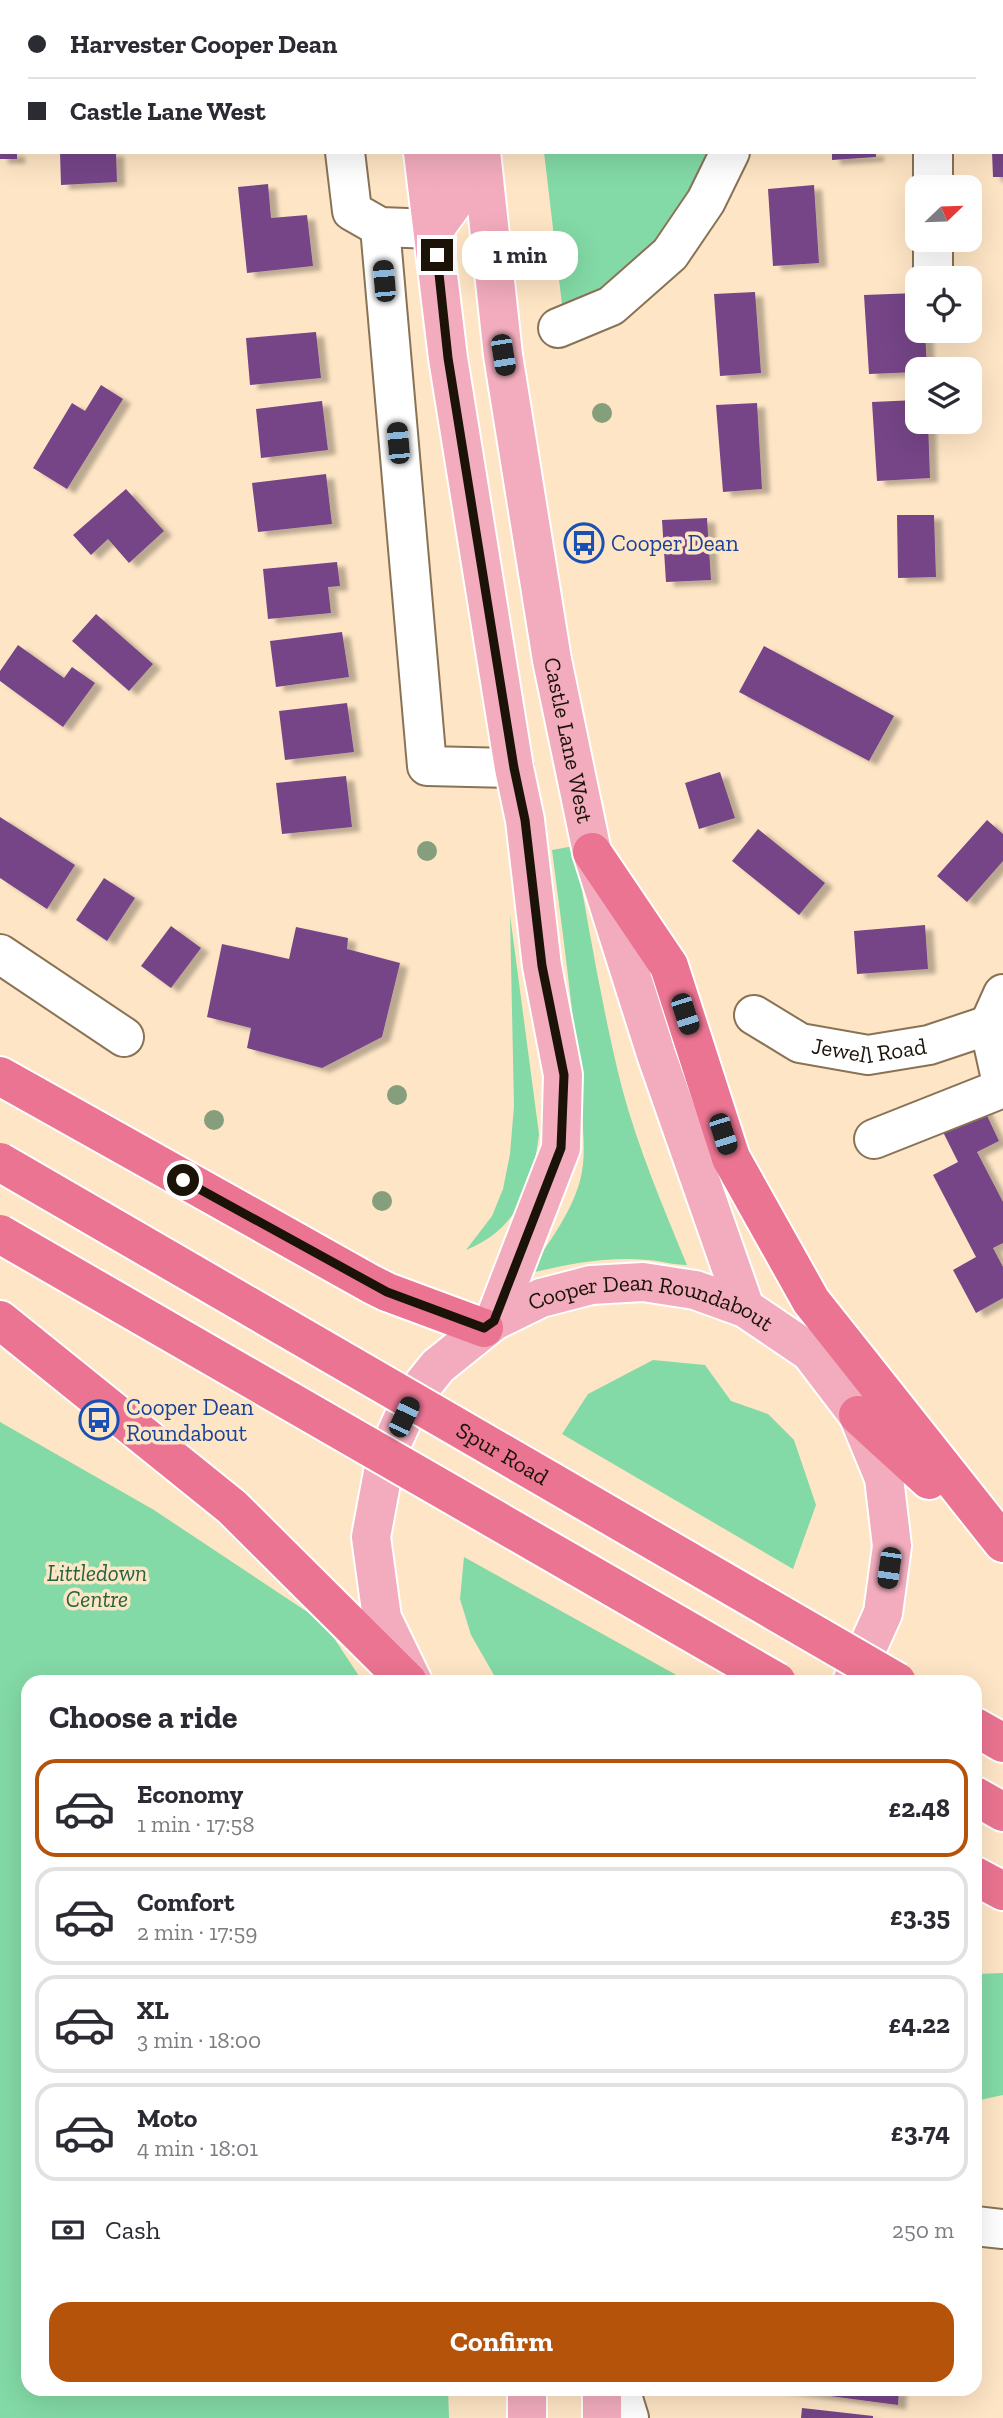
<!DOCTYPE html>
<meta charset="utf-8">
<style>
:root{--surface:#fff;--page:#f2f2f3;--text:#2b2b33;--muted:#7c7c81;--line:#e1e1e2;--accent:#b45309}
body{margin:0;font-family:"Zilla Slab",serif;background:var(--page);color:var(--text);height:100vh;display:flex;flex-direction:column;font-size:26px;white-space:nowrap}
*{box-sizing:border-box;margin:0}
p{font-size:23px;color:var(--muted)}
.icon{flex:none;width:38px;height:38px;fill:none;stroke:currentColor;stroke-width:2;stroke-linecap:round;stroke-linejoin:round}
.map{position:relative;flex:1;overflow:hidden}
.side{position:absolute;left:21px;top:1675px;width:961px;height:721px;display:flex;flex-direction:column;background:var(--surface);border-radius:21px;box-shadow:0 7px 28px #0002}
.side>*{flex:none}
.hud{position:absolute;left:0px;top:0px;width:1004px;height:154px;box-shadow:0 7px 28px #0002;display:grid;align-content:center;height:154px;padding:0 28px;background:var(--surface)}
.needle{width:46px;rotate:67deg}
.controls{position:absolute;left:905px;top:175px;display:grid;gap:14px}
.controls a{display:grid;place-items:center;width:77px;height:77px;border-radius:14px;background:var(--surface);box-shadow:0 7px 28px #0002;font-size:35px}
.end{position:absolute;width:32px;height:32px;margin:-16px;border:9px solid #1b1308;background:#fff;box-shadow:0 0 0 4px #fff}
.from{border-radius:50%}
.bubble{position:absolute;height:49px;border-radius:21px;background:var(--surface);box-shadow:0 7px 28px #0002;font-size:23px;font-weight:700;line-height:49px;text-align:center}
.car{position:absolute;width:21px;height:42px;margin:-21px -10px;border-radius:9px;box-shadow:0 0 5px 2px #0007;background:linear-gradient(#222 24%,#8ab4d8 0 40%,#222 0 76%,#8ab4d8 0 86%,#222 0)}
.hud b{display:flex;align-items:center;gap:24px;height:66px;font-size:26px}
.hud b+b{border-top:2px solid var(--line)}
.hud i{width:18px;height:18px;background:var(--text)}
ul{padding:0;list-style:none}
li{display:flex;align-items:center;gap:21px;height:98px;margin:0 14px 10px;padding:0 14px;border:4px solid var(--line);border-radius:21px}
li div{flex:1}
li b{display:block;font-size:26px}
li em{font-style:normal;font-weight:700}
li.on{border-color:var(--accent)}
li>.icon{width:63px;height:63px;stroke-width:1.5}
h2{padding:0 28px;font-size:32px;line-height:84px}
.pay{display:flex;align-items:center;gap:18px;height:77px;padding:0 28px;font-size:26px}
.pay p{margin-inline-start:auto}
.button{display:flex;gap:14px;margin-top:auto;padding:14px 28px}
.button a{flex:1;height:80px;border-radius:21px;background:var(--accent);color:#fff;font-size:28px;font-weight:700;line-height:80px;text-align:center}
.map>svg:first-child{display:block}
.green{fill:#83daa6}
.building{fill:#754587;filter:url(#shadow)}
.lines{fill:none;stroke-linecap:round;stroke-linejoin:round}
.minor-casing{stroke:#897356;stroke-width:42}
.major-casing{stroke:#fff;stroke-width:42}
.highway-casing{stroke:#fff;stroke-width:42}
.minor{stroke:#fff;stroke-width:38}
.major{stroke:#f2acbd;stroke-width:38}
.highway{stroke:#ea7491;stroke-width:38}
.highway-bridge-casing{stroke:#fff;stroke-width:42;stroke-linecap:butt}
.highway-bridge{stroke:#ea7491;stroke-width:38}
.tree{fill:#859e7c}
.route{stroke:#1b1308;stroke-width:9}
.labels{text-anchor:middle;dominant-baseline:central;stroke-width:7;stroke-linejoin:round;paint-order:stroke}
.transit-label{font-size:23px;fill:#164399;stroke:#fee5c5;text-anchor:start}
.street-label{font-size:23px;fill:#1b1308;stroke:#fee5c5}
.park-label{font-size:23px;font-style:italic;fill:#226340;stroke:#fee5c5}
</style>
<div class="map">
<svg width="1003" height="2418" viewBox="0 0 1003 2418">
<defs>
<filter id="shadow"><feDropShadow dx="8" dy="4.5" stdDeviation="2" flood-color="#0004"/></filter>
</defs>
<rect width="100%" height="100%" fill="#fee5c5"/>
<!-- green -->
<path class="green" d="M525 0H749V2Z
M544 152H715L683 206 642 259 579 308 563 313Z
M574 846C589 927 602 1009 622 1088 638 1148 663 1207 687 1265 673 1265 662 1261 648 1260 608 1256 566 1264 527 1274 547 1245 570 1216 580 1181 588 1150 581 1116 579 1085 573 1006 562 928 552 850Z
M510 915 539 1134C533 1186 518 1229 466 1250L492 1216 503 1189 510 1154 514 1106Z
M653 1360 705 1365 731 1401 768 1414 794 1440 816 1505 793 1569 562 1434 588 1394Z
M0 1422 154 1510 324 1623 363 1682H28V2389H448L449 2418H0Z
M464 1557 689 1682H498L471 1635 460 1599Z
M1003 1973V2095L975 2101V1974Z"/>
<!-- building -->
<path class="building" d="M0 152H17V159H0Z
M60 152H116L117 182 61 185Z
M832 152H876V157L832 160Z
M992 152H1003V177H993Z
M268 184 271 218 307 215 313 266 247 273 238 187Z
M814 185 819 263 773 266 768 189Z
M755 292 761 373 720 376 714 294Z
M917 293V331H925L927 369H917V372L869 374 864 295Z
M316 332 321 378 250 385 246 338Z
M101 385 123 399 67 489 33 468 72 403 85 411Z
M917 400V422H928L930 478 877 481 872 402Z
M322 401 328 450 261 458 256 409Z
M757 403 762 489 723 492 716 405Z
M326 474 332 524 258 532 252 483Z
M126 489 164 531 129 563 108 539 91 555 73 535Z
M897 515H934L936 577 898 578Z
M707 518 711 580 666 582 662 520Z
M337 562 340 586 328 587 331 613 268 619 263 569Z
M96 614 153 664 129 691 72 641Z
M342 632 349 677 276 687 270 641Z
M18 645 64 678 72 667 95 683 63 727 0 681V671Z
M764 646 894 716 869 761 739 692Z
M347 703 354 752 285 760 279 711Z
M720 772 735 818 699 829 685 783Z
M346 776 352 827 282 834 276 783Z
M0 817 75 865 47 909 0 878Z
M987 820 1003 834V861L967 902 937 876Z
M758 829 825 883 799 915 732 861Z
M104 878 135 898 107 941 76 920Z
M925 925 928 969 857 974 854 931Z
M171 926 201 948 171 988 141 966Z
M296 927 348 938 347 949 400 963 382 1037 322 1068 247 1048 251 1028 207 1017 222 944 289 959Z
M981 1103 999 1141 977 1152 1003 1202V1243L993 1248 1003 1267V1298L976 1313 953 1270 976 1257 933 1175 958 1162 939 1124Z
M777 2389H899L898 2405Z
M802 2408 873 2416V2418H801Z"/>
<g class="lines">
<!-- minor casing -->
<g class="minor-casing">
<g id="minor">
<path d="M328 0V2"/>
<path d="M190 2 206 0"/>
<path d="M766 2V0"/>
<path d="M0 5H2"/>
<path d="M345 152 352 211 380 227 434 229"/>
<path d="M933 152V187"/>
<path d="M380 227 427 766 514 768"/>
<path d="M933 240V278"/>
<path d="M558 328 611 306 670 254 706 201 730 152"/>
<path d="M0 954 124 1037"/>
<path d="M1003 994 989 1025 1003 1088"/>
<path id="s1" d="M754 1015 800 1043 868 1055 929 1045 989 1025"/>
<path d="M874 1139 1003 1088"/>
<path d="M975 2226 1003 2229"/>
<path d="M620 2389 629 2418"/>
</g>
</g>
<!-- major casing -->
<g class="major-casing">
<g id="major">
<path d="M403 0V2"/>
<path d="M434 0V2"/>
<path d="M462 0 463 2"/>
<path d="M423 152 448 358 514 768 525 820 542 966 563 1075 561 1148 494 1321"/>
<path id="s2" d="M481 152 503 355 552 660 592 852 656 1054 745 1308"/>
<path d="M436 227 457 198 451 152"/>
<path id="s3" d="M413 1682 382 1618 371 1537 386 1456 413 1397 438 1366 494 1321 541 1298 591 1285 643 1282 695 1290 745 1308 810 1352 858 1415 884 1478 892 1546 883 1613 852 1682"/>
<path d="M602 2389V2418"/>
<path d="M527 2418V2389"/>
</g>
</g>
<!-- highway casing -->
<g class="highway-casing">
<path id="highway" d="M592 852 669 966 731 1158 811 1301 1003 1543
M0 1076 371 1284 387 1292 484 1328
M0 1320 232 1507 408 1682
M858 1415 929 1480
M975 1727 1003 1743
M975 1796 1003 1812
M975 1876 1003 1891"/>
</g>
<!-- minor -->
<use href="#minor" class="minor"/>
<!-- major -->
<use href="#major" class="major"/>
<!-- highway -->
<use href="#highway" class="highway"/>
<!-- highway-bridge casing -->
<g class="highway-bridge-casing">
<g id="highway-bridge">
<path id="s4" d="M0 1162 897 1682"/>
<path d="M0 1234 777 1682"/>
</g>
</g>
<!-- highway-bridge -->
<use href="#highway-bridge" class="highway-bridge"/>
</g>
<!-- trees -->
<g class="tree">
<circle cx="602" cy="413" r="10"/>
<circle cx="427" cy="851" r="10"/>
<circle cx="397" cy="1095" r="10"/>
<circle cx="214" cy="1120" r="10"/>
<circle cx="382" cy="1201" r="10"/>
</g>
<g class="lines">
<!-- route -->
<path class="route" d="M183 1180 387 1292 484 1328 494 1321 561 1148 564 1075 542 966 525 820 514 768 448 358 437 255"/>
</g>
<!-- icons -->
<defs>
<g id="bus-ring" transform="scale(2.0125)"><circle r="9.5" fill="#fee5c5" stroke="#1a4fb4" stroke-width="1.5"/><path d="M-5-6H5V4H4V6H2V4H-2V6H-4V4H-5ZM-3.5-4V0h7V-4ZM-3.5 1.2v1.5H-2V1.2ZM2 1.2v1.5H3.5V1.2Z" fill="#1a4fb4"/></g>
</defs>
<g fill-rule="evenodd">
<use href="#bus-ring" x="584" y="543"/>
<use href="#bus-ring" x="99" y="1420"/>
</g>
<g class="labels">
<!-- transit labels -->
<g class="transit-label">
<text x="611" y="543">Cooper Dean</text>
<text x="126" y="1407">Cooper Dean<tspan x="126" dy="26">Roundabout</tspan></text>
</g>
<!-- street labels -->
<g class="street-label">
<text stroke="none"><textPath href="#s2" startOffset="595">Castle Lane West</textPath></text>
<text stroke="none"><textPath href="#s1" startOffset="124">Jewell Road</textPath></text>
<text stroke="none"><textPath href="#s3" startOffset="578">Cooper Dean Roundabout</textPath></text>
<text stroke="none"><textPath href="#s4" startOffset="581">Spur Road</textPath></text>
</g>
<!-- park labels -->
<g class="park-label">
<text x="97" y="1573">Littledown<tspan x="97" dy="26">Centre</tspan></text>
</g>
</g>
</svg>
<div class="controls">
<a><svg class="needle" viewBox="-14 -14 28 28"><path d="M0-13l5 13h-10z" fill="#e53935"/><path d="M0 13l5-13h-10z" fill="#7c7c81"/></svg></a>
<a><svg class="icon" aria-label="locate" viewBox="0 0 24 24"><circle cx="12" cy="12" r="6"/><path d="M12 2v4M12 18v4M2 12h4M18 12h4"/></svg></a>
<a><svg class="icon" aria-label="layers" viewBox="0 0 24 24"><path d="M12 4l9 5-9 5-9-5zM3 14l9 5 9-5"/></svg></a>
</div>
<i class="end from" style="left:183px;top:1180px"></i>
<i class="end" style="left:437px;top:255px"></i>
<div class="bubble" style="left:462px;top:231px;width:116px">1 min</div>
<i class="car" style="left:384px;top:281px;rotate:355deg"></i>
<i class="car" style="left:503px;top:355px;rotate:171deg"></i>
<i class="car" style="left:398px;top:443px;rotate:355deg"></i>
<i class="car" style="left:685px;top:1014px;rotate:162deg"></i>
<i class="car" style="left:723px;top:1134px;rotate:162deg"></i>
<i class="car" style="left:404px;top:1417px;rotate:25deg"></i>
<i class="car" style="left:889px;top:1568px;rotate:188deg"></i>
<div class="hud">
<b><i class="from"></i>Harvester Cooper Dean</b>
<b><i></i>Castle Lane West</b>
</div>
<section class="side">
<h2>Choose a ride</h2>
<ul>
<li class="on"><svg class="icon" aria-label="car" viewBox="0 0 24 24"><path d="M5 17H2v-5l4-1 3-4h7l3 4 3 1v5h-3M9 17h6M6 11h13"/><circle cx="7" cy="17" r="2"/><circle cx="17" cy="17" r="2"/></svg><div><b>Economy</b><p>1 min · 17:58</p></div><em>£2.48</em></li>
<li><svg class="icon" aria-label="car" viewBox="0 0 24 24"><path d="M5 17H2v-5l4-1 3-4h7l3 4 3 1v5h-3M9 17h6M6 11h13"/><circle cx="7" cy="17" r="2"/><circle cx="17" cy="17" r="2"/></svg><div><b>Comfort</b><p>2 min · 17:59</p></div><em>£3.35</em></li>
<li><svg class="icon" aria-label="car" viewBox="0 0 24 24"><path d="M5 17H2v-5l4-1 3-4h7l3 4 3 1v5h-3M9 17h6M6 11h13"/><circle cx="7" cy="17" r="2"/><circle cx="17" cy="17" r="2"/></svg><div><b>XL</b><p>3 min · 18:00</p></div><em>£4.22</em></li>
<li><svg class="icon" aria-label="car" viewBox="0 0 24 24"><path d="M5 17H2v-5l4-1 3-4h7l3 4 3 1v5h-3M9 17h6M6 11h13"/><circle cx="7" cy="17" r="2"/><circle cx="17" cy="17" r="2"/></svg><div><b>Moto</b><p>4 min · 18:01</p></div><em>£3.74</em></li>
</ul>
<div class="pay"><svg class="icon" aria-label="cash" viewBox="0 0 24 24"><path d="M3 7h18v10H3z"/><circle cx="12" cy="12" r="2"/></svg>Cash<p>250 m</p></div>
<div class="button"><a>Confirm</a></div>
</section>
</div>
